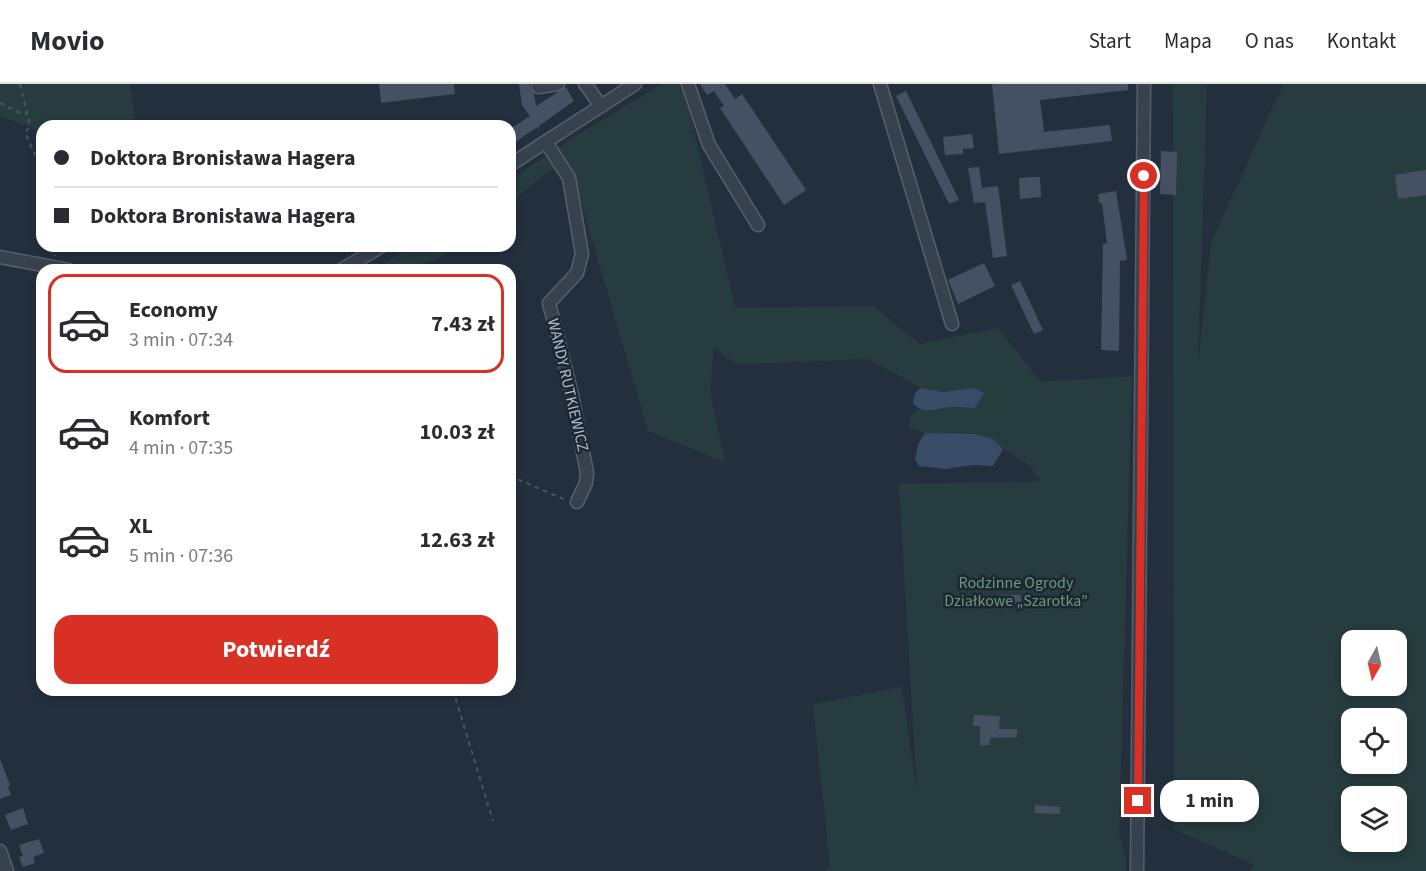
<!DOCTYPE html>
<html lang="pl">
<meta charset="utf-8">
<style>
:root{--surface:#fff;--page:#f2f2f3;--text:#2b2b33;--muted:#7c7c81;--line:#e1e1e2;--accent:#d93025}
body{margin:0;font-family:"Source Sans 3",sans-serif;background:var(--page);color:var(--text);height:100vh;display:flex;flex-direction:column;font-size:22px;white-space:nowrap}
*{box-sizing:border-box;margin:0}
p{font-size:20px;color:var(--muted)}
.icon{flex:none;width:33px;height:33px;fill:none;stroke:currentColor;stroke-width:2;stroke-linecap:round;stroke-linejoin:round}
.map{position:relative;flex:1;overflow:hidden}
.side{position:absolute;left:36px;top:180px;width:480px;height:432px;display:flex;flex-direction:column;background:var(--surface);border-radius:18px;box-shadow:0 3px 9px #0003}
.side>*{flex:none}
.banner{position:absolute;left:36px;top:36px;width:480px;height:132px;border-radius:18px;box-shadow:0 3px 9px #0003;display:grid;align-content:center;height:132px;padding:0 18px;background:var(--surface)}
.needle{width:39px;rotate:188deg}
.tools{position:absolute;left:1341px;top:546px;display:grid;gap:12px}
.tools a{display:grid;place-items:center;width:66px;height:66px;border-radius:12px;background:var(--surface);box-shadow:0 3px 9px #0003;font-size:30px}
.end{position:absolute;width:27px;height:27px;margin:-14px;border:8px solid #d93025;background:#fff;box-shadow:0 0 0 3px #fff}
.from{border-radius:50%}
.bubble{position:absolute;height:42px;border-radius:18px;background:var(--surface);box-shadow:0 3px 9px #0003;font-size:20px;font-weight:700;line-height:42px;text-align:center}
.banner b{display:flex;align-items:center;gap:21px;height:57px;font-size:22px}
.banner b+b{border-top:2px solid var(--line)}
.banner i{width:15px;height:15px;background:var(--text)}
ul{padding:10px 0 0;list-style:none}
li{display:flex;align-items:center;gap:18px;height:99px;margin:0 12px 9px;padding:0 6px;border:3px solid transparent;border-radius:18px}
li div{flex:1}
li b{display:block;font-size:22px}
li em{font-style:normal;font-weight:700}
li.on{border-color:var(--accent)}
li>.icon{width:54px;height:54px;stroke-width:1.5}
.action{display:flex;gap:12px;margin-top:auto;padding:12px 18px}
.action a{flex:1;height:69px;border-radius:18px;background:var(--accent);color:#fff;font-size:24px;font-weight:700;line-height:69px;text-align:center}
header{display:flex;align-items:center;gap:36px;box-sizing:border-box;height:84px;padding:0 30px;background:var(--surface);border-bottom:2px solid var(--line)}
header strong{font-size:28px}
nav{display:flex;gap:33px;margin-inline-start:auto;font-size:21px}
.map>svg:first-child{display:block}
.green{fill:#263c3f;fill-rule:evenodd}
.water{fill:#394c67}
.building{fill:#455162}
.lines{fill:none;stroke-linecap:round;stroke-linejoin:round}
.minor-casing{stroke:#565f6c;stroke-width:15}
.path{stroke:#44595c;stroke-width:2;stroke-dasharray:4.5 4.5;stroke-linecap:butt}
.minor{stroke:#38414e;stroke-width:12}
.route{stroke:#d93025;stroke-width:8}
.labels{text-anchor:middle;dominant-baseline:central;stroke-width:5;stroke-linejoin:round;paint-order:stroke}
.street-label{font-size:16px;fill:#b4bcc9;stroke:#1d2633}
.park-label{font-size:16px;fill:#6b9a76;stroke:#1d2633}
</style>
<header>
<strong>Movio</strong>
<nav><a>Start</a><a>Mapa</a><a>O nas</a><a>Kontakt</a></nav>
</header>
<div class="map">
<svg width="1426" height="787" viewBox="0 0 1426 787">
<rect width="100%" height="100%" fill="#242f3e"/>
<!-- green -->
<path class="green" d="M0 0H130L135 34 117 42H42V50L29 42 0 33Z
M662 0H683L735 224 874 222 919 260 998 244 1041 298 1132 292 1119 751 1126 773V787H823L830 782 813 620 902 603 917 709 899 400 1041 397 1028 380 1003 365 993 355 959 350 925 349 909 344 911 331 918 325 932 328 950 323 975 324 973 304 943 308 921 304 869 275 736 280 714 264 710 307 725 378 648 347 571 84 549 86 510 120V96L579 50Z
M1173 0H1207L1198 281 1211 159 1283 0H1426V787H1250L1254 781 1174 745ZM1352 556H1396V602H1352ZM1352 634H1396V680H1352ZM1352 712H1396V758H1352Z
M413 162H461L436 175 408 186H373Z"/>
<!-- water -->
<path class="water" d="M921 304 943 308 973 304 984 309 975 324C967 324 958 322 950 323 935 325 924 332 913 319L915 309Z
M925 349 975 350 993 355 1003 365 993 382 973 381 945 385 919 382 915 376 918 360Z"/>
<!-- building -->
<path class="building" d="M379 0H454L455 10 381 19Z
M519 0H530V5L534 10 536 22 566 3 574 17 539 42V46L537 43 510 62V45L530 32 522 21Z
M700 0H725L735 15 742 10 806 106 784 121 720 24 724 22 714 7 707 11Z
M992 0H1128V6L1040 16 1044 48 1110 41 1112 57 999 70Z
M906 7 959 116 949 120 896 12Z
M972 50 974 64 963 65V70L945 71 943 53Z
M1161 67 1177 68 1176 111 1160 110Z
M979 83 982 104 998 102 1007 172 993 174 985 118 974 119 968 84Z
M1426 86V111L1398 115 1395 91Z
M1033 93H1040L1041 113 1020 115 1019 94Z
M1116 107 1127 176 1120 177 1119 267 1101 266 1103 160 1107 159 1102 119H1099L1098 110Z
M984 179 995 202 958 220 948 196Z
M1020 197 1043 246 1034 250 1011 201Z
M998 511H1021V520H998Z
M974 631 1000 632 999 645H1017V653L990 654 989 661H980V642H973Z
M0 675 10 701 8 702 11 711 0 715Z
M1035 721 1060 723V730L1035 729Z
M23 724 28 740 11 746 5 731Z
M39 755 44 769 33 773 35 779 23 783 19 773 23 772 19 761Z"/>
<g class="lines">
<!-- minor casing -->
<g class="minor-casing">
<path id="minor" d="M585 0 601 22
M688 0 709 61 758 141
M880 0 952 240
M538 3 558 0
M546 58 569 94 582 170 577 189 549 219 572 311 587 389 586 399 577 418
M510 81 635 0
M0 173 69 186
M341 186 382 162
M0 767 7 787
M1137 787 1144 0"/>
</g>
<!-- path -->
<path class="path" d="M20 0 29 37 28 45 25 48 37 75 42 96
M0 19 20 29 27 30
M53 162 55 172
M510 392 566 416
M453 606 493 737"/>
<!-- minor -->
<use href="#minor" class="minor"/>
</g>
<g class="lines">
<!-- route -->
<path class="route" d="M1138 717 1144 92"/>
</g>
<g class="labels">
<!-- street labels -->
<g class="street-label">
<text transform="translate(568 301) rotate(77)">WANDY RUTKIEWICZ</text>
</g>
<!-- park labels -->
<g class="park-label">
<text x="1016" y="499">Rodzinne Ogrody<tspan x="1016" dy="18">Działkowe „Szarotka”</tspan></text>
</g>
</g>
</svg>
<div class="tools">
<a><svg class="needle" viewBox="-14 -14 28 28"><path d="M0-13l5 13h-10z" fill="#e53935"/><path d="M0 13l5-13h-10z" fill="#7c7c81"/></svg></a>
<a><svg class="icon" aria-label="locate" viewBox="0 0 24 24"><circle cx="12" cy="12" r="6"/><path d="M12 2v4M12 18v4M2 12h4M18 12h4"/></svg></a>
<a><svg class="icon" aria-label="layers" viewBox="0 0 24 24"><path d="M12 4l9 5-9 5-9-5zM3 14l9 5 9-5"/></svg></a>
</div>
<i class="end from" style="left:1144px;top:92px"></i>
<i class="end" style="left:1138px;top:717px"></i>
<div class="bubble" style="left:1160px;top:696px;width:99px">1 min</div>
<div class="banner">
<b><i class="from"></i>Doktora Bronisława Hagera</b>
<b><i></i>Doktora Bronisława Hagera</b>
</div>
<section class="side">
<ul>
<li class="on"><svg class="icon" aria-label="car" viewBox="0 0 24 24"><path d="M5 17H2v-5l4-1 3-4h7l3 4 3 1v5h-3M9 17h6M6 11h13"/><circle cx="7" cy="17" r="2"/><circle cx="17" cy="17" r="2"/></svg><div><b>Economy</b><p>3 min · 07:34</p></div><em>7.43 zł</em></li>
<li><svg class="icon" aria-label="car" viewBox="0 0 24 24"><path d="M5 17H2v-5l4-1 3-4h7l3 4 3 1v5h-3M9 17h6M6 11h13"/><circle cx="7" cy="17" r="2"/><circle cx="17" cy="17" r="2"/></svg><div><b>Komfort</b><p>4 min · 07:35</p></div><em>10.03 zł</em></li>
<li><svg class="icon" aria-label="car" viewBox="0 0 24 24"><path d="M5 17H2v-5l4-1 3-4h7l3 4 3 1v5h-3M9 17h6M6 11h13"/><circle cx="7" cy="17" r="2"/><circle cx="17" cy="17" r="2"/></svg><div><b>XL</b><p>5 min · 07:36</p></div><em>12.63 zł</em></li>
</ul>
<div class="action"><a>Potwierdź</a></div>
</section>
</div>
